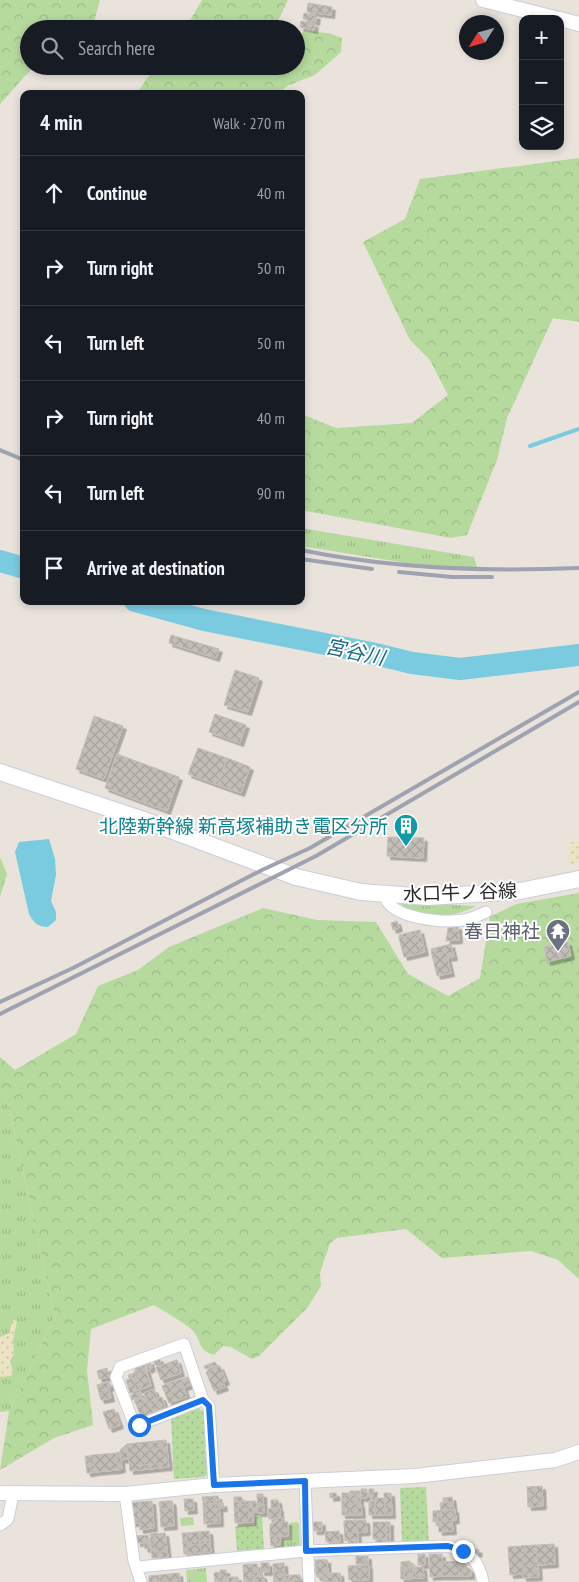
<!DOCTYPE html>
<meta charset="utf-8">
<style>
body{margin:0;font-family:"PT Sans Narrow","Noto Sans JP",sans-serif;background:#20242c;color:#f1f3f6}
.controls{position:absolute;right:15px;top:15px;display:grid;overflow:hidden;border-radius:10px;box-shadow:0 2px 8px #0003}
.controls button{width:45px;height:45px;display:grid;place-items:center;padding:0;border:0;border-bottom:1px solid #363941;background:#171b24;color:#f1f3f6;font:25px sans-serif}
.compass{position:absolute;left:459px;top:15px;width:45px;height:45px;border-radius:50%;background:#171b24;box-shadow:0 2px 8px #0003;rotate:233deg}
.stop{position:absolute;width:15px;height:15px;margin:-11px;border:4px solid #1a73e8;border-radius:50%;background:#fff}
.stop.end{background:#1a73e8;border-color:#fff;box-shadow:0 1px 5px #0008}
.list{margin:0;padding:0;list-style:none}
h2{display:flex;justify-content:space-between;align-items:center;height:65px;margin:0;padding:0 20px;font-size:21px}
h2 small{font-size:16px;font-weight:400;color:#9ea1a6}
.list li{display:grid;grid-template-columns:32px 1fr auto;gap:15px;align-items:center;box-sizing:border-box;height:75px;padding:0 20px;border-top:1px solid #363941}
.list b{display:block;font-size:19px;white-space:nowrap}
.list em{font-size:16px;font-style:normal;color:#9ea1a6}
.icon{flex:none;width:28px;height:28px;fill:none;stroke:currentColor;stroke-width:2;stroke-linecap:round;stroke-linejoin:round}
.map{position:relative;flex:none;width:579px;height:1582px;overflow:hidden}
.search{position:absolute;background:#171b24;box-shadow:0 2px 8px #0003;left:20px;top:20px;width:285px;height:55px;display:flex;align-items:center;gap:12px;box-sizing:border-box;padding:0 18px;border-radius:28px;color:#9ea1a6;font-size:19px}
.panel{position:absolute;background:#171b24;box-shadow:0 2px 8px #0003;left:20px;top:90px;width:285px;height:515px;border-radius:10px}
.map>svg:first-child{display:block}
</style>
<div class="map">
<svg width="579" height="1582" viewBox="0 0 579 1582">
<defs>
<pattern id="grass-tufts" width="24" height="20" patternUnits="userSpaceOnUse" patternTransform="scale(1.25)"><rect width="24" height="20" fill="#b6da9e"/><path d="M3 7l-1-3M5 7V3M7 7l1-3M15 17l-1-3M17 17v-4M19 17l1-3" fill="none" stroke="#9cbb88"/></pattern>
<pattern id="forest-crowns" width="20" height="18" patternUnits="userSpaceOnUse" patternTransform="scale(1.25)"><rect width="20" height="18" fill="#b6da9e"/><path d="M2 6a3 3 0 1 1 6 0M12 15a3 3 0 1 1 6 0" fill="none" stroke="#9cbb88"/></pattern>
<pattern id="sand-dots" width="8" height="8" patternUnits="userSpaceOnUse" patternTransform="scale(1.25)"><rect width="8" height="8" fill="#ebe3c2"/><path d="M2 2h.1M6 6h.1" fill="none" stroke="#cac3a7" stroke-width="1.8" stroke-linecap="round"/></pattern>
<pattern id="garden-dots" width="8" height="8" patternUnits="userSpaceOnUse" patternTransform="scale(1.25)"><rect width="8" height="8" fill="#b6da9e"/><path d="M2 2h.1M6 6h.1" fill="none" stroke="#9cbb88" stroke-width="1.8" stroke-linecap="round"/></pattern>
<pattern id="building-cross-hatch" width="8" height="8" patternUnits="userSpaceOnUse" patternTransform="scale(1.25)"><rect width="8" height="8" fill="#c2beb7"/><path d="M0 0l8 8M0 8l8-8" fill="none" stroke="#a7a39d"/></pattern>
<filter id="shadow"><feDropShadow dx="3.5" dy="3.5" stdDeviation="0" flood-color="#0004"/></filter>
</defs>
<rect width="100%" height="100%" fill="#e9e3dc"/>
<path fill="url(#grass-tufts)" d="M 301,528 L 474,557 L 478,571 L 406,563 L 301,546 Z
M 398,902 L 476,906 C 452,919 420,922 398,902 Z
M 0,1092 L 7,1098 L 55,1317 L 9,1411 L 0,1412 Z
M 193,1517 L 194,1525 L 181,1526 L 180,1518 Z
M 297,1522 L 299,1524 L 300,1547 L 282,1551 L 282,1539 L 291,1539 L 290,1523 Z
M 206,1568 L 207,1582 L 187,1582 L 186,1570 Z"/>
<path fill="url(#forest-crowns)" d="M 0,0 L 100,0 L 92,29 L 29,29 L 29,66 L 34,66 L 0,104 Z
M 202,0 L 288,0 L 278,21 L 282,29 L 185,29 Z
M 304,31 L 329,33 L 342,38 L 341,52 L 315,75 L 287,86 L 279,94 L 136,94 L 156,66 L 296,66 L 296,38 Z
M 579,158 L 579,322 L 553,318 L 507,418 L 497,460 L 467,535 L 451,538 L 301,510 L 301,414 L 336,428 L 412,423 L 448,395 L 430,360 L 410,340 L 363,242 L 405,219 L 420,179 Z
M 0,857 L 7,874 L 0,897 Z
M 579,893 L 579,1279 L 558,1260 L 531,1251 L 442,1258 L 406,1229 L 337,1238 L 330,1243 L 320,1273 L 321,1286 L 308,1307 L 259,1356 L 252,1359 L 231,1347 L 223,1346 L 214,1355 C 196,1350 202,1338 191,1329 C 183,1322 165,1312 154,1305 L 91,1329 L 87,1370 L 93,1425 L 54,1438 L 0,1470 L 9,1411 L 55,1317 L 7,1098 L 0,1092 L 0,1057 L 15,1070 L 76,1034 L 98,986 L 138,970 L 169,947 L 263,908 L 317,920 L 376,922 L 408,974 L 448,996 L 480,978 L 490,917 L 516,904 Z"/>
<path fill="url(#sand-dots)" d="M 570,842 L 579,842 L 579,862 L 568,865 Z
M 13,1320 L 17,1321 L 13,1340 L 14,1354 L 10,1361 L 13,1372 L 11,1376 L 0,1377 L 0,1337 L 9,1333 Z"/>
<path fill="url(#garden-dots)" d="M 196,1406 L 205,1413 L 208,1473 L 204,1477 L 174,1479 L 171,1416 Z
M 426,1487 L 429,1544 L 402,1546 L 400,1488 Z
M 262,1516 L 264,1549 L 237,1551 L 235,1526 L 255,1525 L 255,1517 Z"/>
<path fill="#7acbe0" d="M 49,839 L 55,859 L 56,875 L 51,901 L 56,912 L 56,920 L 48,927 C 38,927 34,923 29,914 L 15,852 L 19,842 Z"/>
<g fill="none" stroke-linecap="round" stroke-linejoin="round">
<path stroke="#7acbe0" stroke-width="4" d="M 530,446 L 579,429"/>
<path stroke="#7acbe0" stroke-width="22" d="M 0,561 L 24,568
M 135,601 L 204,620 L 371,653 L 412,663 L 460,669 L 579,655"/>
</g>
<path fill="url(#building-cross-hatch)" stroke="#c4beb6" filter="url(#shadow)" d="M 308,3 L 332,7 L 331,15 L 307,12 Z
M 304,13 L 317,16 L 316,22 L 303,19 Z
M 301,21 L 315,24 L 314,30 L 300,27 Z
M 171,635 L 219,649 L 216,658 L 169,643 Z
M 235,670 L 259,678 L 248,712 L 224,705 Z
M 215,714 L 246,725 L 240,743 L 209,732 Z
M 94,716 L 123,726 L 104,779 L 76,769 Z
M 198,748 L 227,758 L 218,785 L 188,774 Z
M 117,754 L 179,777 L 167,811 L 105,788 Z
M 227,758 L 250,767 L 241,793 L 218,785 Z
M 388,837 L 424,838 L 423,858 L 387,856 Z
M 397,921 L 399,928 L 393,930 L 391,923 Z
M 458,926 L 459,940 L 446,941 L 448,928 Z
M 467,927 L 472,927 L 473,935 L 467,935 Z
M 420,930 L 425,952 L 421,953 L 417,934 L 399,938 L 399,935 Z
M 417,934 L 421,953 L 404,957 L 399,938 Z
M 568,942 L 571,956 L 547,962 L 544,947 Z
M 451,944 L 454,957 L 447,958 L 446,952 L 432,955 L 431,949 Z
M 446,952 L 451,973 L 437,976 L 432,955 Z
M 159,1358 L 161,1363 L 155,1365 L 153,1360 Z
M 177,1360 L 179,1365 L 162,1371 L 160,1366 Z
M 177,1360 L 181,1373 L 161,1380 L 156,1367 Z
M 150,1361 L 152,1368 L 148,1370 L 145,1362 Z
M 215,1362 L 217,1365 L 205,1369 L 204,1366 Z
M 145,1365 L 151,1386 L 142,1389 L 135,1368 Z
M 220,1366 L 226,1381 L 223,1383 L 225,1387 L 214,1391 L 206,1372 Z
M 145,1367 L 151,1386 L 140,1389 L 134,1371 Z
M 107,1368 L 109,1377 L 99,1379 L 97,1371 Z
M 146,1369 L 150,1381 L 132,1386 L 128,1375 Z
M 147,1373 L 151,1386 L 130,1393 L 126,1380 Z
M 188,1377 L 191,1385 L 178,1389 L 175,1381 Z
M 181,1379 L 187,1397 L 175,1401 L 169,1383 Z
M 107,1382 L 111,1398 L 101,1400 L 97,1385 Z
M 109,1382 L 111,1387 L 99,1391 L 97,1385 Z
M 169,1383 L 175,1401 L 169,1403 L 162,1386 Z
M 154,1389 L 159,1402 L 149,1406 L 144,1393 Z
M 109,1391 L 111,1398 L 101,1400 L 99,1393 Z
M 141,1392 L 142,1396 L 132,1400 L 131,1395 Z
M 153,1394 L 159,1411 L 141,1417 L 135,1401 Z
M 162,1397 L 165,1407 L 153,1412 L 149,1402 Z
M 149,1402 L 151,1408 L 145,1411 L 142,1404 Z
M 114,1409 L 120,1425 L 109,1429 L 103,1412 Z
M 166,1440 L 169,1467 L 130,1471 L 127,1444 Z
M 163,1442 L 164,1448 L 153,1449 L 152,1443 Z
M 127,1444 L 128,1459 L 121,1460 L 120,1450 Z
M 164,1448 L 166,1463 L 142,1465 L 141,1450 Z
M 120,1452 L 122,1469 L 118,1470 L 116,1453 Z
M 116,1453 L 118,1470 L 95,1472 L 93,1455 Z
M 93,1455 L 95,1472 L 91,1473 L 89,1456 Z
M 85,1456 L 89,1456 L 91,1473 L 87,1473 Z
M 542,1486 L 543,1506 L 528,1507 L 527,1487 Z
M 361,1489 L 367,1489 L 367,1498 L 361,1498 Z
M 369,1489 L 374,1489 L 373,1497 L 369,1497 Z
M 529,1490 L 535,1490 L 535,1500 L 541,1500 L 542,1502 L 530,1503 Z
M 350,1491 L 360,1491 L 360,1504 L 350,1504 Z
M 330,1493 L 336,1493 L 337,1497 L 330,1498 Z
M 342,1493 L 358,1493 L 358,1515 L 342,1515 Z
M 384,1493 L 391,1493 L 392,1515 L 385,1515 Z
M 257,1494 L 263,1494 L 264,1513 L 258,1513 Z
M 344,1495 L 357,1495 L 357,1513 L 344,1513 Z
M 218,1496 L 219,1500 L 203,1501 L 202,1497 Z
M 234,1497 L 242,1497 L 242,1501 L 234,1502 Z
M 452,1497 L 453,1502 L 443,1503 L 443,1498 Z
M 375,1498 L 386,1498 L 386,1515 L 375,1515 Z
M 184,1499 L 193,1499 L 194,1510 L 185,1511 Z
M 219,1500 L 220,1523 L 204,1524 L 203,1501 Z
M 271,1500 L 278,1500 L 279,1508 L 271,1508 Z
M 152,1501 L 154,1528 L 140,1530 L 138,1502 Z
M 167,1501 L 172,1501 L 173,1505 L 167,1506 Z
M 167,1501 L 167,1506 L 173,1505 L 173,1508 L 160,1509 L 159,1502 Z
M 252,1501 L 253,1522 L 235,1523 L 234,1502 Z
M 252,1501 L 256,1501 L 257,1512 L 252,1512 Z
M 369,1501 L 375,1501 L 375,1515 L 369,1515 Z
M 138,1502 L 140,1523 L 132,1523 L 130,1503 Z
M 453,1502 L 454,1520 L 442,1521 L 440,1503 Z
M 223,1503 L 224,1508 L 211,1509 L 211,1504 Z
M 205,1504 L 215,1504 L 217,1520 L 206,1520 Z
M 350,1504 L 361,1504 L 362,1515 L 350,1515 Z
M 238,1505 L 248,1505 L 249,1520 L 239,1520 Z
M 173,1508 L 174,1526 L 161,1527 L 160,1509 Z
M 280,1508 L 280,1518 L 269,1519 L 268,1509 Z
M 455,1509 L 456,1520 L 433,1522 L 433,1511 Z
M 451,1510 L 453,1531 L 439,1532 L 437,1511 Z
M 274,1518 L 282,1518 L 282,1522 L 288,1522 L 288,1536 L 270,1536 L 270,1524 L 274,1523 Z
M 357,1520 L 358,1540 L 345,1541 L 344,1521 Z
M 366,1520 L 367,1532 L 345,1533 L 344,1521 Z
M 313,1522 L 322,1522 L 322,1531 L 314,1531 Z
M 373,1522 L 386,1522 L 386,1539 L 373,1539 Z
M 386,1522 L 390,1522 L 390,1542 L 386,1542 Z
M 209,1531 L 210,1540 L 187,1542 L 186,1533 Z
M 339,1531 L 340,1542 L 326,1542 L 325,1532 Z
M 199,1532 L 201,1553 L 188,1554 L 186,1533 Z
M 165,1533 L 168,1557 L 152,1558 L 150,1534 Z
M 182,1533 L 186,1533 L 188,1554 L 184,1554 Z
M 148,1535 L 149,1542 L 137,1543 L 137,1536 Z
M 163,1535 L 165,1551 L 155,1552 L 153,1536 Z
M 270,1536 L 276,1536 L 276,1545 L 271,1546 Z
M 276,1536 L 280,1536 L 280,1545 L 276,1545 Z
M 376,1539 L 386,1539 L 386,1542 L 376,1543 Z
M 210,1540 L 210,1543 L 200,1544 L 199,1541 Z
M 350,1540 L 358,1540 L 358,1544 L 350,1544 Z
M 144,1543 L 150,1543 L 151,1548 L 145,1549 Z
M 210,1543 L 211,1552 L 188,1554 L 187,1545 Z
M 554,1544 L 555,1564 L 523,1566 L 521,1546 Z
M 536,1545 L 538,1573 L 510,1575 L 508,1547 Z
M 473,1548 L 479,1550 L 478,1554 L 471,1552 Z
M 537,1553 L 539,1577 L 523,1578 L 522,1554 Z
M 418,1554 L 425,1554 L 425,1565 L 418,1565 Z
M 429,1554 L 442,1554 L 442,1576 L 430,1577 Z
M 356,1556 L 368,1556 L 368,1564 L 356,1564 Z
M 315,1560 L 327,1560 L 328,1575 L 316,1575 Z
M 317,1560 L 327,1560 L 328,1577 L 317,1577 Z
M 410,1561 L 410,1579 L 401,1579 L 401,1562 Z
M 462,1561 L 463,1576 L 442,1576 L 442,1562 Z
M 261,1563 L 269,1563 L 269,1572 L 261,1572 Z
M 284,1563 L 285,1581 L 274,1582 L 273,1564 Z
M 404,1563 L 413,1563 L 413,1577 L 404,1577 Z
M 253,1564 L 257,1564 L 258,1576 L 254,1576 Z
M 253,1564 L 254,1582 L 244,1582 L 243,1565 Z
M 257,1564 L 259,1573 L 263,1576 L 258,1576 Z
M 442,1564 L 459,1564 L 459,1576 L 442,1576 Z
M 462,1564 L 471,1570 L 471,1576 L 463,1576 Z
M 369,1565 L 369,1580 L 349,1580 L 348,1566 Z
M 356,1567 L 361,1567 L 362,1571 L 356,1572 Z
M 401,1567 L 423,1567 L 424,1578 L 401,1579 Z
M 404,1569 L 415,1569 L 416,1577 L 404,1577 Z
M 220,1570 L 226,1570 L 227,1582 L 215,1582 L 214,1573 L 221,1572 Z
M 283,1570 L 283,1582 L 274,1582 L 274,1571 Z
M 179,1573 L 180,1582 L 160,1582 L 159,1575 Z
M 322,1573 L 340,1573 L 341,1581 L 323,1582 Z
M 159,1575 L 160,1582 L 149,1582 L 149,1576 Z
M 224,1575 L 224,1582 L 219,1582 L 219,1576 Z
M 289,1575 L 300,1575 L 301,1580 L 289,1581 Z
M 289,1575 L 289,1582 L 274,1582 L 274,1576 Z
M 263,1576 L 264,1582 L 250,1582 L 250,1577 Z
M 228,1577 L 238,1577 L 238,1582 L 229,1582 Z"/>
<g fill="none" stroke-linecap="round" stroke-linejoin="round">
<defs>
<path id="minor" d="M 384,894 C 389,919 442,923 464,920 C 471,919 479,915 486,912
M 203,1400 L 139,1425 L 134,1424 L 116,1377 L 120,1367 L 184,1344 L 203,1400 L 209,1406 L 214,1485
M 305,1481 L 309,1582
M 125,1494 L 134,1561 L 141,1582
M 0,1525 L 8,1519 L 13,1494
M 138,1567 L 306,1551 L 448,1546 C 469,1553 479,1559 483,1582"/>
<path id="tertiary" d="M 483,0 L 559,19
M 560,19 L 579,24
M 0,1493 L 125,1494 L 214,1485 L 415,1476 L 555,1460 L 579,1452"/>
<path id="secondary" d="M 0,772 L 141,819 L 296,877 L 361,892 L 428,897 L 520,891 L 579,879"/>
</defs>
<use href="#minor" stroke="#caced9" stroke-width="13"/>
<use href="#tertiary" stroke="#caced9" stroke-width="16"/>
<use href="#secondary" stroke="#caced9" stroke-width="18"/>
<use href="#minor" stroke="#fff" stroke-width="11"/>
<use href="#tertiary" stroke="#fff" stroke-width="14"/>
<use href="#secondary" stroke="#fff" stroke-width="16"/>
<path stroke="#9fa3b1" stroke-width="4" d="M 0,450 L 24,460
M 301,550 C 393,569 486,572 579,568
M 301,559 L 372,569
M 399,572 L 452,577 L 492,577
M 0,1002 L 73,968 L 262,870 L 310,848 L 579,692
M 0,1014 L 316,856 L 579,702"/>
</g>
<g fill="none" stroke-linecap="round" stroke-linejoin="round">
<path stroke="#1a73e8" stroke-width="6" d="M 139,1425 L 203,1400 L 209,1406 L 214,1485 L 305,1481 L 306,1551 L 448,1546 L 463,1551"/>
</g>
<defs>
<symbol id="building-pin" viewBox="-11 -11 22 30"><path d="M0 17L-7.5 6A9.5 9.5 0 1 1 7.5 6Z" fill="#0f9aa8" stroke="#fff"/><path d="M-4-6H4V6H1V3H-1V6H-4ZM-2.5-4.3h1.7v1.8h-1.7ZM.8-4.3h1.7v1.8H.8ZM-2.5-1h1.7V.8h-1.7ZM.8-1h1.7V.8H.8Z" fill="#fff"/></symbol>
<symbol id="temple-pin" viewBox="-11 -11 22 30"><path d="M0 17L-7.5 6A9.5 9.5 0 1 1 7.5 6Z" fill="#6b7280" stroke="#fff"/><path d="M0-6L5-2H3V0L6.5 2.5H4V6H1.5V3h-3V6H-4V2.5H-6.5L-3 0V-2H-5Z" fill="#fff"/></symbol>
</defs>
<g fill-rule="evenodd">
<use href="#building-pin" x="392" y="812" width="28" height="38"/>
<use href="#temple-pin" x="544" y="917" width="28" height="38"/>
</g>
<g text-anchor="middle" stroke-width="4" stroke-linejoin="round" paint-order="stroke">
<g font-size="19" fill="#0d838f" stroke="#fff" text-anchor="end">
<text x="388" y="833">北陸新幹線 新高塚補助き電区分所</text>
</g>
<g font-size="19" fill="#292929" stroke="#fff">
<text transform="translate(460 892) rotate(-2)" y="7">水口牛ノ谷線</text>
</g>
<g font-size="19" fill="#5b616d" stroke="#fff" text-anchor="end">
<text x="540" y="938">春日神社</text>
</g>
<g font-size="20" font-style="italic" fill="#1c6a89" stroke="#fff">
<text transform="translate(355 652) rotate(12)" y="7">宮谷川</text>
</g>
</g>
</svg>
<div class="controls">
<button>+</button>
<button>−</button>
<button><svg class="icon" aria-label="layers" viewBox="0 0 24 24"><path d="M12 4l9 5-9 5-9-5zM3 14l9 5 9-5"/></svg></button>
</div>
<svg class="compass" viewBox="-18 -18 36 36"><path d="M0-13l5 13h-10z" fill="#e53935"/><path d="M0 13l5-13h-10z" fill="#9ea1a6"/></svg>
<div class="stop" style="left:139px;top:1425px"></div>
<div class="stop end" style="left:463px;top:1551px"></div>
<div class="search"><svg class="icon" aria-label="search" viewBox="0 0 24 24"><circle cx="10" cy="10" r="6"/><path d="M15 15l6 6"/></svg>Search here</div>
<section class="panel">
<h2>4 min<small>Walk · 270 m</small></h2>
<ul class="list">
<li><svg class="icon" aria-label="ahead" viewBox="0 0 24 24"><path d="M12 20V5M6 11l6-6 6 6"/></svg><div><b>Continue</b></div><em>40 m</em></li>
<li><svg class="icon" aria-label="right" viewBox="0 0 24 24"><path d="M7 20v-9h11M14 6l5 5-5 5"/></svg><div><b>Turn right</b></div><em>50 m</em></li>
<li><svg class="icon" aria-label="left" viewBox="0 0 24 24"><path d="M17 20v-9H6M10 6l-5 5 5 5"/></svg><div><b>Turn left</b></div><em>50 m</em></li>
<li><svg class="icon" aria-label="right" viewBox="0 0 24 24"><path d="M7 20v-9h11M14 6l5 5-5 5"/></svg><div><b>Turn right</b></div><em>40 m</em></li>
<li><svg class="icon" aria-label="left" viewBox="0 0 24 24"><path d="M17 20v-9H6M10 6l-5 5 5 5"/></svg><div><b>Turn left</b></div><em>90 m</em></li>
<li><svg class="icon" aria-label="arrive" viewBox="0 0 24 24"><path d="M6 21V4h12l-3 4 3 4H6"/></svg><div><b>Arrive at destination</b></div></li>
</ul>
</section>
</div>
